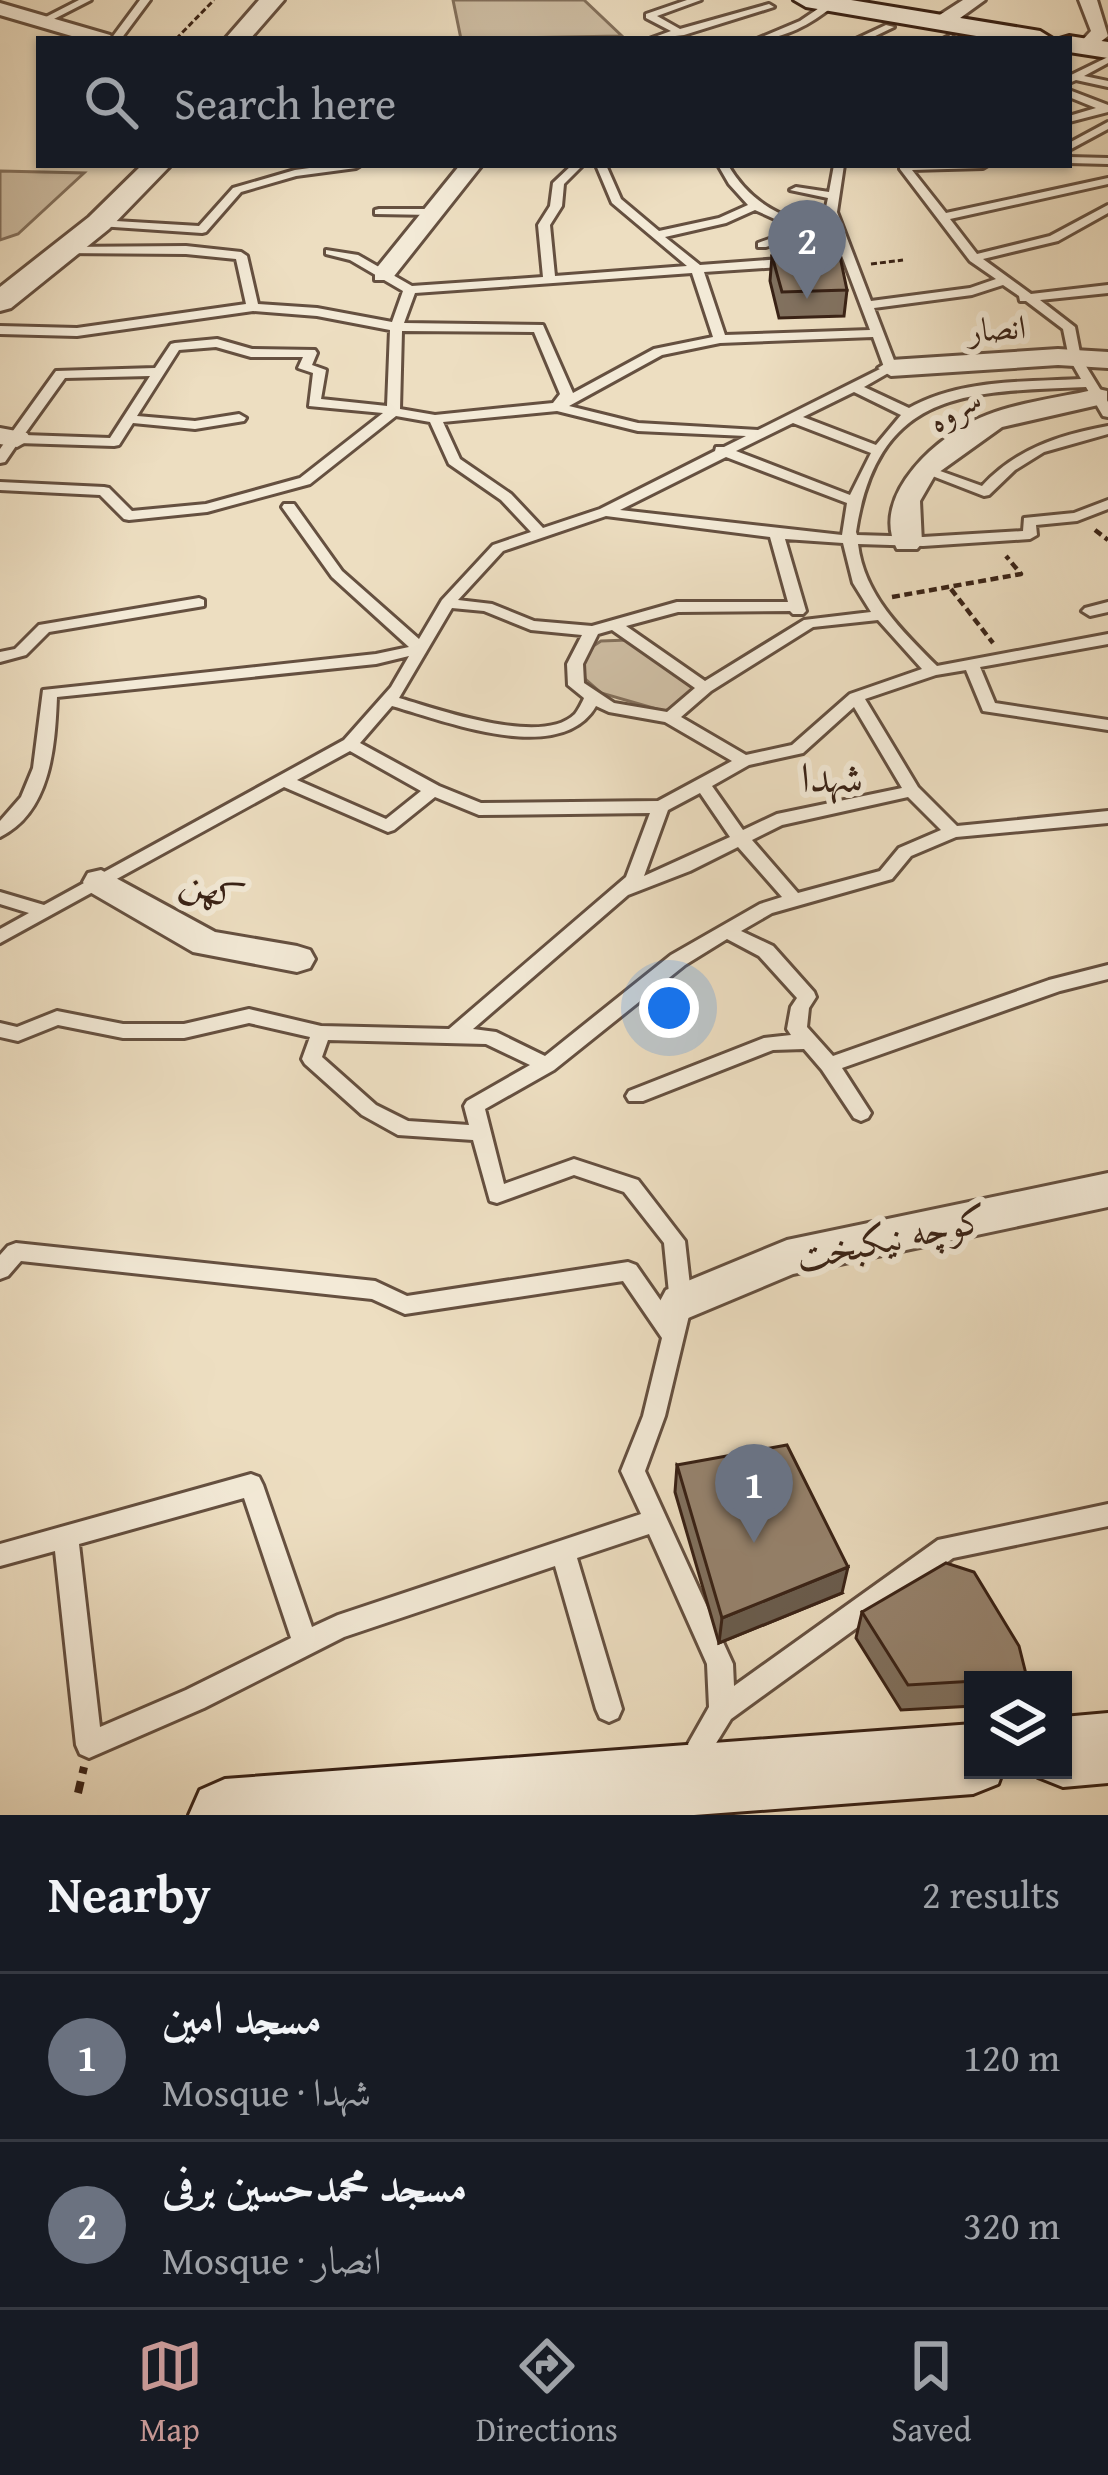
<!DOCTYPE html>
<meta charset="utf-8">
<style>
body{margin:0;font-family:"Gentium Book Plus",Amiri,serif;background:#20242c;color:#f1f3f6}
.controls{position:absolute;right:36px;bottom:36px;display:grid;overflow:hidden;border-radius:0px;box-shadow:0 3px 9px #0004}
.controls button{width:108px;height:108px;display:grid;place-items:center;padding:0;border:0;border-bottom:3px solid #363941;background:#171b24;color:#f1f3f6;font:60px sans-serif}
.you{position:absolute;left:669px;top:1008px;width:42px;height:42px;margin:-30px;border:9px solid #fff;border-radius:50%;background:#1a73e8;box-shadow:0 0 0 18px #1a73e833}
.badge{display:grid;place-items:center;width:78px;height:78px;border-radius:50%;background:#c59692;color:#fff;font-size:39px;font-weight:700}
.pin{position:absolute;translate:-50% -99px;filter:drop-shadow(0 3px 6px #0008)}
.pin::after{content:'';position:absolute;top:63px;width:42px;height:36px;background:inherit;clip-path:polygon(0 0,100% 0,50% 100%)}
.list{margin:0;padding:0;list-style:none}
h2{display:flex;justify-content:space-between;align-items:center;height:156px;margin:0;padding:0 48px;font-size:51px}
h2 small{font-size:39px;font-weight:400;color:#9ea1a6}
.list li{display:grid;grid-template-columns:78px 1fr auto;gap:36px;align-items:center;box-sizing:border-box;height:168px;padding:0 48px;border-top:3px solid #363941}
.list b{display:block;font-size:45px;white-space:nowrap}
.list p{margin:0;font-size:39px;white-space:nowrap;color:#9ea1a6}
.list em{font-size:39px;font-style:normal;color:#9ea1a6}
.icon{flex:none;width:66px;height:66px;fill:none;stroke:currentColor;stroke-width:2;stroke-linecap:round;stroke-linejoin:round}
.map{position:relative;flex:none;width:1108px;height:1815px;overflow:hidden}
.search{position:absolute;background:#171b24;box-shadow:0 3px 9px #0004;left:36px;right:36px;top:36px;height:132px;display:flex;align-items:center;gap:30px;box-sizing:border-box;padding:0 42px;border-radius:0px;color:#9ea1a6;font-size:45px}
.sheet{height:492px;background:#171b24}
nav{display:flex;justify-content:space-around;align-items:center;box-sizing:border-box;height:168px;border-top:3px solid #363941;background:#171b24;font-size:33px;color:#9ea1a6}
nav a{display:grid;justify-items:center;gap:6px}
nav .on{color:#c59692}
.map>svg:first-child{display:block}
</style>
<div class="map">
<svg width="1108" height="1815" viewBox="0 0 1108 1815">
<rect width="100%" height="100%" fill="#eddec1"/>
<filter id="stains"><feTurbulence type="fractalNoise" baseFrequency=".00167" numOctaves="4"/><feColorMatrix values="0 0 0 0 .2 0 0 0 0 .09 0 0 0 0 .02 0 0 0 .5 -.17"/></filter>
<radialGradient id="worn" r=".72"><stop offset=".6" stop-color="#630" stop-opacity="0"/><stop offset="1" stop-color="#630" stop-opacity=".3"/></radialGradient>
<path fill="#cebea4" stroke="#83705c" stroke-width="3" d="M 453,0 L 584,0 L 622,36 L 461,39 Z
M 0,171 L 84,173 L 18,234 L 0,240 Z
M 628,640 L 697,691 L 667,712 L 601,693 L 585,679 L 581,654 L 601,641 Z"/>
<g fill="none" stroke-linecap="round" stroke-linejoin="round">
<defs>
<path id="service" d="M 79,0 L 91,0 L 50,21 L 42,19 Z
M 140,0 L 150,0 L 121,39 L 111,39 Z
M 687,0 L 701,0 L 657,16 L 680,29 L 769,4 L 774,7 L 684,35 L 649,39 L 671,31 L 646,18 L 646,14 Z
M 828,2 L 836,4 C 814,22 786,39 757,39 L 800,21 Z
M 886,25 L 894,27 L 869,39 L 856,39 Z
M 951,35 L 955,39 L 943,39 Z
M 1108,57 L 1108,63 L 1084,76 L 1108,81 L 1108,87 L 1076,80 L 1069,83 L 1069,76 Z
M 1069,90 L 1108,105 L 1108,112 L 1069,122 L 1069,116 L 1096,108 L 1069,97 Z
M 1108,122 L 1108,129 L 1069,150 L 1069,143 Z
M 1069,157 L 1108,158 L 1108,164 L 1069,163 Z
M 331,165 L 361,165 L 356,168 L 296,176 L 241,192 L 206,232 L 202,233 L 99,226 L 93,223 L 99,220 L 199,226 L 233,188 L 295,170 Z
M 572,165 L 583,165 L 564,184 L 562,206 L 550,225 L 555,276 L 687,266 L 612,203 L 596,165 L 606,165 L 621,199 L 659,231 L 719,218 L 748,205 L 729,184 L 718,165 L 728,165 C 752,206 787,221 832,229 L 825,212 L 828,198 L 790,190 L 796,187 L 829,192 L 834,165 L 844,165 L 837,212 L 871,301 L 970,288 L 996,279 L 970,261 L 900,169 L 900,165 L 988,165 L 983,168 L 912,170 L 946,213 L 1108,178 L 1108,184 L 950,219 L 977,254 L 1050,236 L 1108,205 L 1108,213 L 1058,241 L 983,259 L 1031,294 L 1108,285 L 1108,293 L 1040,300 L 1075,327 L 1081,358 L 1108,402 L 1108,417 L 1103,416 L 1086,387 C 967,392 878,389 856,532 L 857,535 L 923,537 L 1023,531 L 1024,518 L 1074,513 L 1108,500 L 1108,509 L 1077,521 L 1036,525 L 1037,535 L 1030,539 L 923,546 L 858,544 C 864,595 902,631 937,666 L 1108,634 L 1108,644 L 980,667 L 995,703 L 1108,720 L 1108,730 L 983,711 L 966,670 L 936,675 L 865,699 L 918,787 L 957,826 L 1108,811 L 1108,823 L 956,837 L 911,856 L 892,879 L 772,913 L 741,931 L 773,946 L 814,992 L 816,997 L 809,1008 L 807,1027 L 833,1056 L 1049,980 L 1108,965 L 1108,979 L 1060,991 L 842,1068 L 871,1113 L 868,1118 L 861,1121 L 854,1118 L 822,1070 L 804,1049 L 773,1050 L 643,1101 L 629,1101 L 626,1096 L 629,1091 L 764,1038 L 791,1035 L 787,1029 L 791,1007 L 797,998 L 759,956 L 727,939 L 685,965 L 554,1070 L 485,1109 L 504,1184 L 574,1159 L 638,1180 L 685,1241 L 692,1303 L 665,1416 L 645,1471 L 733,1664 L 734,1686 L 938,1540 L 1108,1504 L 1108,1526 L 953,1558 L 731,1719 L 710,1753 L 701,1757 L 692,1753 L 688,1744 L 709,1707 L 707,1664 L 649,1534 L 577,1558 L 622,1709 L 618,1718 L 609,1722 L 600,1718 L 596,1709 L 555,1566 L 344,1637 L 204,1708 L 89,1758 L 80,1754 L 76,1745 L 55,1551 L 0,1566 L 0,1544 L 251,1474 L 259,1477 L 263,1485 L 312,1627 L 338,1615 L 641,1514 L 621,1471 L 643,1416 L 662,1338 L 623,1281 L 405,1314 L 372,1299 L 21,1261 L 8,1276 L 0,1279 L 0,1255 L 8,1246 L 16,1243 L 375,1281 L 407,1296 L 628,1262 L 636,1265 L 668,1311 L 670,1303 L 664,1243 L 624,1192 L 574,1175 L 497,1203 L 490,1201 L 473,1140 L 398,1135 L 362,1115 L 305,1064 L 302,1059 L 310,1037 L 249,1023 L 184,1038 L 123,1038 L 58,1025 L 18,1041 L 0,1037 L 0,1023 L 17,1027 L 57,1011 L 123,1024 L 184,1024 L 249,1009 L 321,1026 L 449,1029 L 626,877 L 650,813 L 479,815 L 435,797 L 394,830 L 388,832 L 284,787 L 0,943 L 0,929 L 29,913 L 0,904 L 0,892 L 44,905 L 344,740 L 391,687 L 409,656 L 376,664 L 57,697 C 55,746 51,812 0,837 L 0,821 L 21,797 L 33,768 L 43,690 L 376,654 L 409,647 L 332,577 L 282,507 L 284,504 L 294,504 L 342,571 L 419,639 L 442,600 L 493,545 L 531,532 L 501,500 L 449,464 L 430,422 L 396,416 L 310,484 L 207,512 L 129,520 L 124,519 L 100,495 L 0,490 L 0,482 L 104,487 L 109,488 L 132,511 L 206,504 L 300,478 L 383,413 L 309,406 L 313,373 L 298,368 L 303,357 L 251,357 L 216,347 L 179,350 L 137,416 L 195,421 L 239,414 L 246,418 L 244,421 L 195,429 L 133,423 L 119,445 L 114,446 L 18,443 L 5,462 L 0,463 L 0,449 L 56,371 L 155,368 L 171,344 L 175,343 L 217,339 L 252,349 L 315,350 L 317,353 L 312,365 L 326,370 L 321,399 L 387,406 L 390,330 L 317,316 L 253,311 L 77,336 L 0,334 L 0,326 L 77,328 L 246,304 L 236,259 L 186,254 L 61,253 L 61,249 L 65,247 L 186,246 L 241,252 L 247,256 L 258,304 L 317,308 L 392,322 L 403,291 L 350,260 L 326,254 L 326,250 L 358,255 L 412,286 L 543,277 L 538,225 L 550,206 L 553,183 ZM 755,210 L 797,229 L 758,243 L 758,247 L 766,247 L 810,232 L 835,237 L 870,330 L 725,335 L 704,272 L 794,266 L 800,262 L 794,258 L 700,265 L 665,237 L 726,223 ZM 692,273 L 713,337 L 654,349 L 573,393 L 543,325 L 404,323 L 415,293 ZM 1003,285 L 1019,296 L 1020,301 L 1026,301 L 1063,329 L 1069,358 L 1081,379 C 1024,382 960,379 909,408 L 864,387 L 897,368 L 874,308 L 972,295 ZM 402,331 L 534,332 L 560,394 L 553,403 L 435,415 L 400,409 ZM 873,337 L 884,367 L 758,430 L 638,423 L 569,406 L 662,355 L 720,343 ZM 150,376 L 110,438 L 24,435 L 65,378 ZM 854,392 L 901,415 L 876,445 L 803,417 ZM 557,411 L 638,431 L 746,436 L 724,447 L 716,447 L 715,451 L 600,509 L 543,528 L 511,494 L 460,459 L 443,422 ZM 793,423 L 871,453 L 850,495 L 736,451 ZM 726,457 L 847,503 L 842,535 L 620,510 ZM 606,516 L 770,537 L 788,602 L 677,602 L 592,626 L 534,621 L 492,604 L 458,600 L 503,551 ZM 785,539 L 843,543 L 853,583 L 871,612 L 804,620 L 705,681 L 626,626 L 678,612 L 790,611 L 793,614 L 803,614 L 806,611 ZM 452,608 L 484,611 L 531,630 L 582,635 L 567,664 L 568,685 L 584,698 C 583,701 577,712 575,714 C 542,747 437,709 399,698 ZM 878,620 L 922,669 L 850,694 L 792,745 L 746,755 L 681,717 L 711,691 L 813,627 ZM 612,630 L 695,688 L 667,712 L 614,703 L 584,683 L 583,664 L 598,634 ZM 392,706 C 445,721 561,767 596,706 L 609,712 L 665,722 L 732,761 L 658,801 L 481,803 L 439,786 L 360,743 ZM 854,707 L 902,788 L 777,814 L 743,830 L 712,786 L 749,765 L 803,753 ZM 350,751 L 421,791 L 386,819 L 297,780 ZM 700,793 L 730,837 L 644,876 L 668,810 ZM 908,797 L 941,830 L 899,848 L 880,871 L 798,893 L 752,840 L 782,825 ZM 738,847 L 782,897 L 760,904 L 671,955 L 545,1056 L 496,1032 L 473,1029 L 628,895 L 690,871 ZM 328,1040 L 486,1044 L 530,1065 L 467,1101 L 464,1106 L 469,1125 L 408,1121 L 376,1105 L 322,1057 ZM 244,1498 L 291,1638 L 186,1690 L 100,1727 L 79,1544 Z
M 379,209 L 433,209 L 439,212 L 433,215 L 375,214 L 375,210 Z
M 1108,426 L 1108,434 L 1044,452 L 1015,470 L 989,495 L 984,496 L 917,470 L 919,467 L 929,467 L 982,486 C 1016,449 1059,435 1108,426 Z
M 199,598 L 204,600 L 204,606 L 49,632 L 26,655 L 0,662 L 0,652 L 15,649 L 39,625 Z
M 1108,602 L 1108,612 L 1090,616 L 1082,611 L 1085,608 Z"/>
<path id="minor" d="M 963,0 L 985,0 L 949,26 L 935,26 L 935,18 Z
M 1079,0 L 1097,0 L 1108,36 L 1086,53 L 1076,47 L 1091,31 Z
M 0,3 L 110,35 L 113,39 L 82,39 L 0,15 Z
M 460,165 L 482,165 L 391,280 L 375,280 L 375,270 Z
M 1058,349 L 1108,352 L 1108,368 L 1058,365 L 891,376 L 878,368 L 891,360 Z
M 1098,389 L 1107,391 L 1107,403 L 1002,427 L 935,475 L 920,501 L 922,543 L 917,549 L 897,549 C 868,495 941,432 987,415 C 1021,402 1062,397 1098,389 Z
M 0,428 L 27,433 L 31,439 L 17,447 L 0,444 Z
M 101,870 L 215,932 L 297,946 L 310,950 L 315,959 L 310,968 L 297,972 L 193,952 L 88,891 L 83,882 L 88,873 Z
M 1108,1173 L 1108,1207 L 793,1274 L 681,1321 L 666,1316 L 659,1303 L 666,1290 L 787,1240 Z"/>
<path id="tertiary" d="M 259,0 L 284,0 L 250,39 L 225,39 Z
M 142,165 L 171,165 L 109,229 L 11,308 L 0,311 L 0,287 L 89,217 Z"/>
<path id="secondary" d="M 794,0 L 851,0 L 1040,31 L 1053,39 L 994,39 L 806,7 Z
M 1069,36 L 1108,42 L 1108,58 L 1069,52 L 1069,39 L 1059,39 Z
M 1108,1713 L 1108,1783 L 1063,1787 L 1038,1777 L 1036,1770 L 1063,1770 L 1063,1717 Z
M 973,1724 L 973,1770 L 1003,1770 L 998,1784 L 973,1794 L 694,1815 L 189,1815 L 200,1790 L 225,1779 Z"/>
</defs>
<use href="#service" stroke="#655040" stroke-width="6"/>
<use href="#minor" stroke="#655040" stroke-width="6"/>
<use href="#tertiary" stroke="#655040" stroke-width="6"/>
<use href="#secondary" stroke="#382115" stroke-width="6"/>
<path stroke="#382115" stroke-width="3" stroke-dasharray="6 3" stroke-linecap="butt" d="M 176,39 L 214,0
M 871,264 L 903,260"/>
<path stroke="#382115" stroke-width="4.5" stroke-dasharray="8 4.5" stroke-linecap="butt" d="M 1095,530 L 1108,540
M 951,589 L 993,643
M 892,597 L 1021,574 L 1006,556"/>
<path stroke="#382115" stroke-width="8" stroke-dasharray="12 8" stroke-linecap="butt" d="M 78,1793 L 84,1767"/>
<use href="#service" fill="#f3ead7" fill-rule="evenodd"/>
<use href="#minor" fill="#f3ead7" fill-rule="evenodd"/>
<use href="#tertiary" fill="#f3ead7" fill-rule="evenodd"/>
<use href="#secondary" fill="#f3ead7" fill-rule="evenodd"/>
</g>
<path fill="#81715f" stroke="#382115" stroke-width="3" d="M 772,256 L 847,290 L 844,316 L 779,318 L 770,281 Z
M 677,1465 L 842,1593 L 719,1643 L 675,1492 Z
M 862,1612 L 1027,1678 L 1026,1680 L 973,1680 L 973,1706 L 901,1710 L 856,1638 Z"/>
<path fill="#695c4d" stroke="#382115" stroke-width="3" d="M 848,1567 L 842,1593 L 719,1643 L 722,1618 Z"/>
<path fill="#96836e" stroke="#382115" stroke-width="3" d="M 838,247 L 847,290 L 782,292 L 772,256 Z
M 787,1445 L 848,1567 L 722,1618 L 677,1465 Z
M 946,1563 L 974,1572 L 1019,1646 L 1027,1678 L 908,1685 L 862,1612 Z"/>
<g text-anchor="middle" stroke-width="12" stroke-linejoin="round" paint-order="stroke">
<g font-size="33" fill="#382115" stroke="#f3ead7">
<text transform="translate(997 328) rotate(-4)" y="12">انصار</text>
<text transform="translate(954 409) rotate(-31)" y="12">سروه</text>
</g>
<g font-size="39" fill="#382115" stroke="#f3ead7">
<text transform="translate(213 888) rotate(23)" y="14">کهن</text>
<text transform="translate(891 1237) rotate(-12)" y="14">کوچه نیکبخت</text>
</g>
<g font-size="42" fill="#382115" stroke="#f3ead7">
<text x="832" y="792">شهدا</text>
</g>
</g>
<rect width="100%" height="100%" filter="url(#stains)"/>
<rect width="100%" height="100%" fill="url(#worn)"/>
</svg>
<div class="controls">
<button><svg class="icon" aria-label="layers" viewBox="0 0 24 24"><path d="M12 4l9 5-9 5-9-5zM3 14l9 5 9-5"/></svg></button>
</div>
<div class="you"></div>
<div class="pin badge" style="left:754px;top:1543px;background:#6b7280">1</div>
<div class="pin badge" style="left:807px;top:299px;background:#6b7280">2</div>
<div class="search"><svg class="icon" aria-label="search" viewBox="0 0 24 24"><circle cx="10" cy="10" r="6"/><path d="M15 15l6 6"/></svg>Search here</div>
</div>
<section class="sheet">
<h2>Nearby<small>2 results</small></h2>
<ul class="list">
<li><span class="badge" style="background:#6b7280">1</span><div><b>مسجد امین</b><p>Mosque · شهدا</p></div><em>120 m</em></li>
<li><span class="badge" style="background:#6b7280">2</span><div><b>مسجد محمدحسین برفی</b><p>Mosque · انصار</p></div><em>320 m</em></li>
</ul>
</section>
<nav>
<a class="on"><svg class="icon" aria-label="map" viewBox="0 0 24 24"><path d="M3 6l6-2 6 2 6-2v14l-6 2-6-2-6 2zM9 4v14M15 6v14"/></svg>Map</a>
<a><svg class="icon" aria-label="directions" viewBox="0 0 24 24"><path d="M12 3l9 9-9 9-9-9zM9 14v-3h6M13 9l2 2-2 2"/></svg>Directions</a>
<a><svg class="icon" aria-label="saved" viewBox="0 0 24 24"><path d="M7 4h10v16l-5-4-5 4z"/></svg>Saved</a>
</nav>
